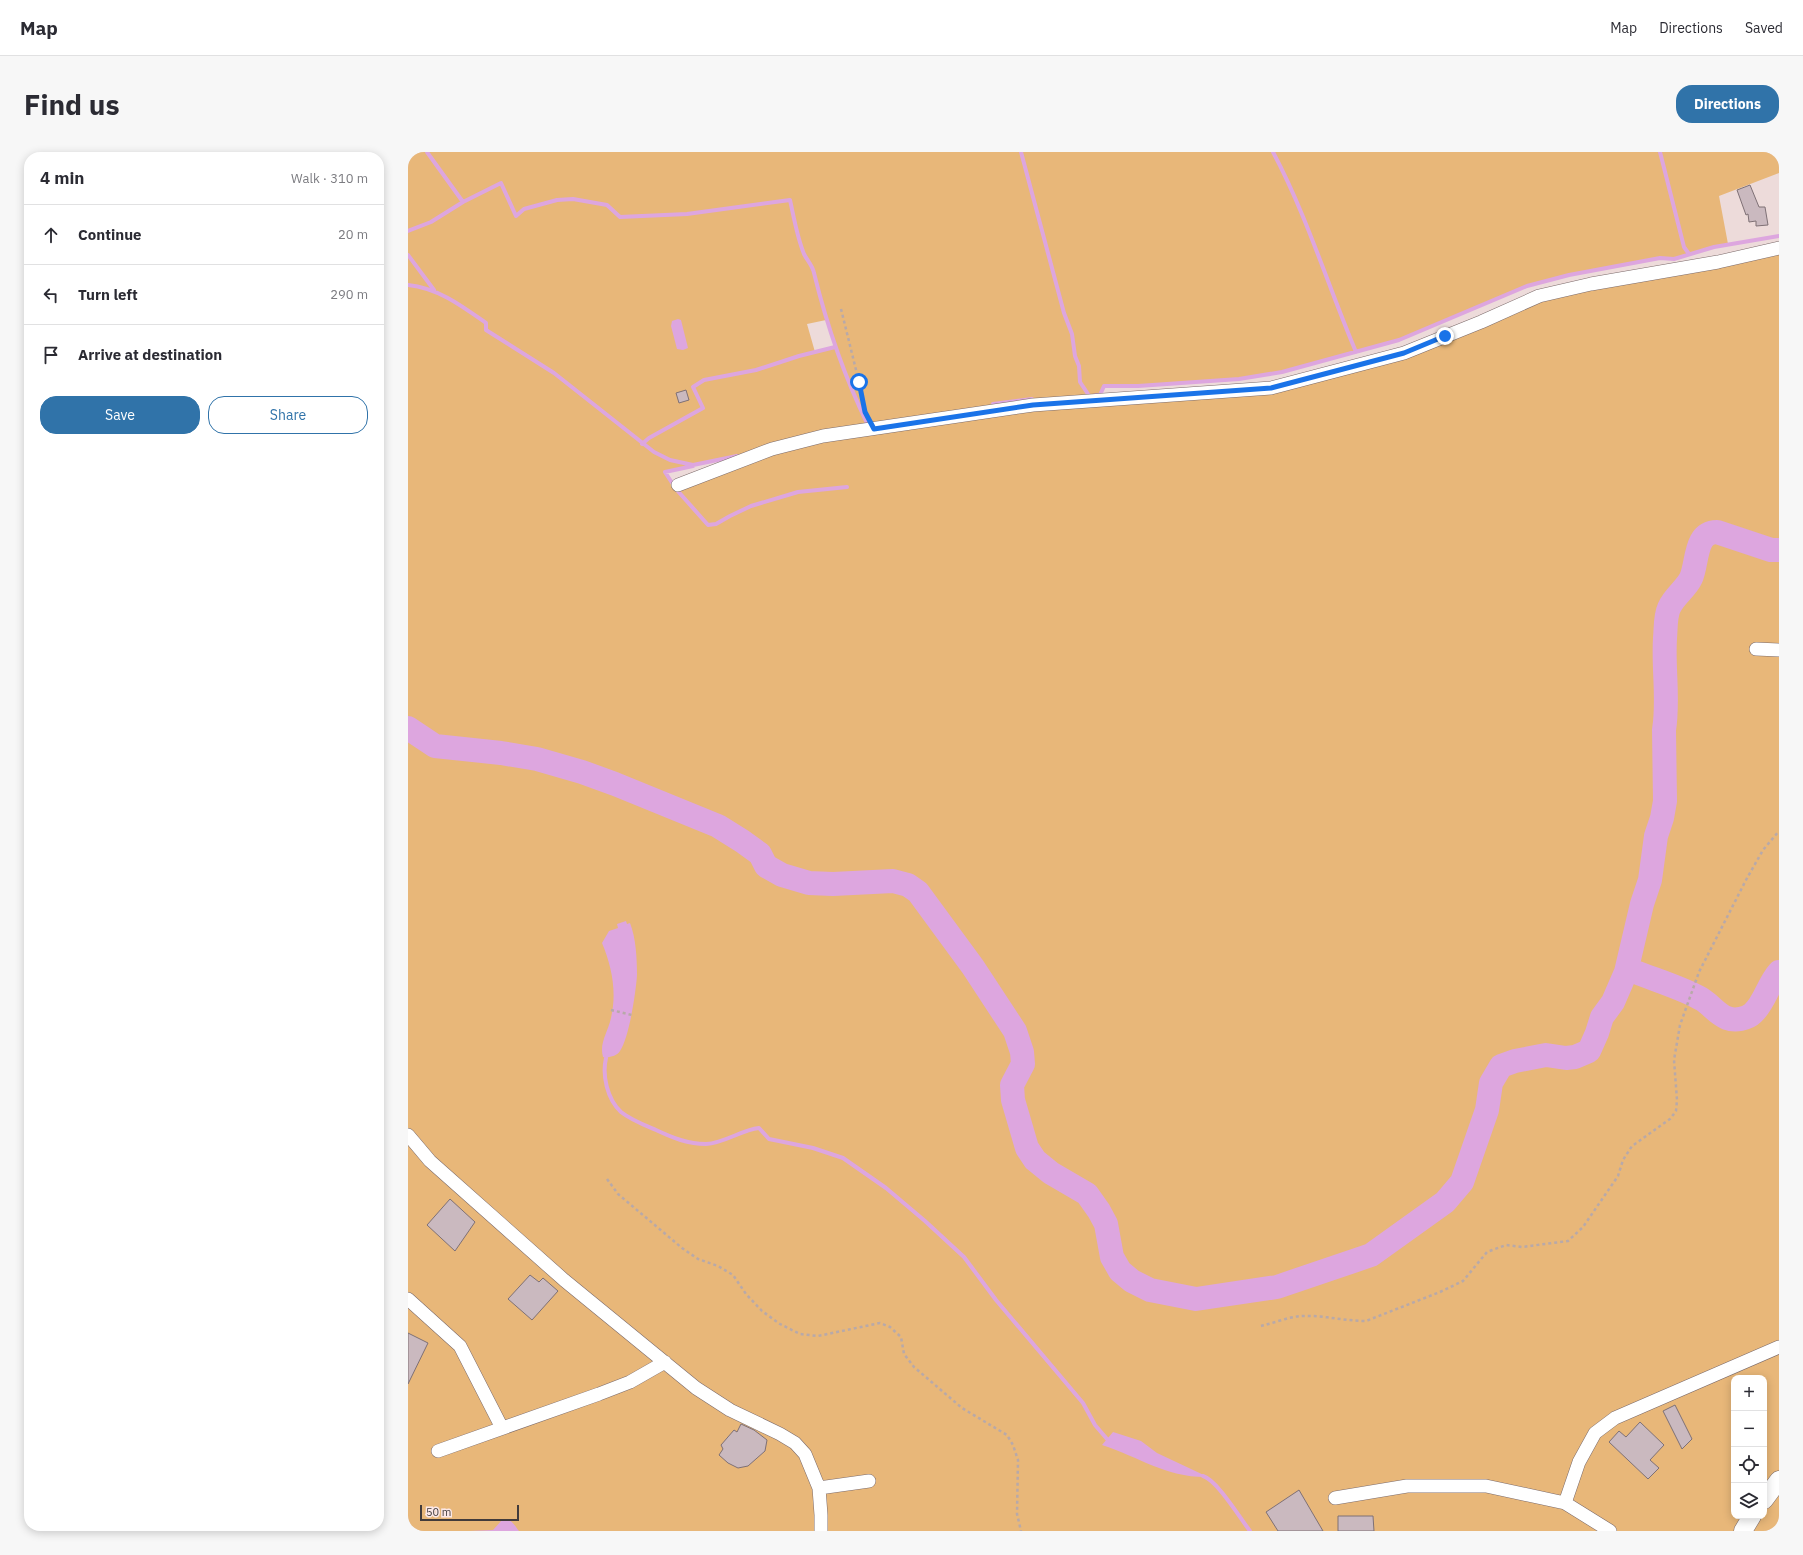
<!DOCTYPE html>
<meta charset="utf-8">
<style>
body{margin:0;font-family:"IBM Plex Sans",sans-serif;background:#f7f7f7;color:#2b2b33}
.controls{position:absolute;right:12px;bottom:12px;display:grid;overflow:hidden;border-radius:8px;box-shadow:0 2px 10px #0003}
.controls button{width:36px;height:36px;display:grid;place-items:center;padding:0;border:0;border-bottom:1px solid #e1e1e2;background:#fff;color:#2b2b33;font:20px sans-serif}
.scale{position:absolute;left:12px;bottom:10px;width:99px;box-sizing:border-box;padding-left:4px;border:2px solid #423b3b;border-top:0;font-size:11px;line-height:14px;white-space:nowrap;color:#423b3b;-webkit-text-stroke:3px #fbe8e7;paint-order:stroke}
.stop{position:absolute;width:12px;height:12px;margin:-9px;border:3px solid #1a73e8;border-radius:50%;background:#fff}
.stop.end{background:#1a73e8;border-color:#fff;box-shadow:0 1px 4px #0008}
.list{margin:0;padding:0;list-style:none}
h2{display:flex;justify-content:space-between;align-items:center;height:52px;margin:0;padding:0 16px;font-size:17px}
h2 small{font-size:13px;font-weight:400;color:#7c7c81}
.list li{display:grid;grid-template-columns:26px 1fr auto;gap:12px;align-items:center;box-sizing:border-box;height:60px;padding:0 16px;border-top:1px solid #e1e1e2}
.list b{display:block;font-size:15px;white-space:nowrap}
.list em{font-size:13px;font-style:normal;color:#7c7c81}
.actions{display:flex;gap:8px;padding:12px 16px}
.actions a{flex:1;padding:9px 0;border:1px solid #3073a9;border-radius:16px;text-align:center;font-size:14px;color:#3073a9}
.actions .main{background:#3073a9;color:#fff}
.icon{flex:none;width:22px;height:22px;fill:none;stroke:currentColor;stroke-width:2;stroke-linecap:round;stroke-linejoin:round}
.map{position:relative;flex:none;width:1371px;height:1379px;overflow:hidden;border-radius:16px}
header{display:flex;align-items:center;gap:24px;box-sizing:border-box;height:56px;padding:0 20px;background:#fff;border-bottom:1px solid #e1e1e2}
header strong{font-size:19px}
nav{display:flex;gap:22px;margin-inline-start:auto;font-size:14px}
.intro{display:flex;align-items:center;justify-content:space-between;box-sizing:border-box;height:96px;padding:0 24px}
h1{margin:0;font-size:28px}
.button{padding:10px 18px;border-radius:16px;background:#3073a9;color:#fff;font-size:14px;font-weight:700}
main{display:flex;gap:24px;padding:0 24px}
aside{flex:1;background:#fff;border-radius:16px;box-shadow:0 2px 10px #0003}
.map>svg:first-child{display:block}
</style>
<header>
<strong>Map</strong>
<nav><a>Map</a><a>Directions</a><a>Saved</a></nav>
</header>
<div class="intro"><h1>Find us</h1><a class="button">Directions</a></div>
<main>
<aside>
<h2>4 min<small>Walk · 310 m</small></h2>
<ul class="list">
<li><svg class="icon" aria-label="ahead" viewBox="0 0 24 24"><path d="M12 20V5M6 11l6-6 6 6"/></svg><div><b>Continue</b></div><em>20 m</em></li>
<li><svg class="icon" aria-label="left" viewBox="0 0 24 24"><path d="M17 20v-9H6M10 6l-5 5 5 5"/></svg><div><b>Turn left</b></div><em>290 m</em></li>
<li><svg class="icon" aria-label="arrive" viewBox="0 0 24 24"><path d="M6 21V4h12l-3 4 3 4H6"/></svg><div><b>Arrive at destination</b></div></li>
</ul>
<div class="actions"><a class="main">Save</a><a>Share</a></div>
</aside>
<div class="map">
<svg width="1371" height="1379" viewBox="0 0 1371 1379">
<rect width="100%" height="100%" fill="#eddbda"/>
<path fill="#e8b779" fill-rule="evenodd" d="M 0,0 L 1371,0 L 1371,21 L 1311,44 L 1320,92 C 1297,96 1275,107 1252,106 L 1161,123 L 1119,134 L 991,188 L 874,220 L 831,227 L 730,234 L 696,234 L 692,243 L 614,247 L 571,255 L 308,308 L 257,321 L 268,337 L 384,294 L 656,254 L 867,238 L 1148,143 L 1371,100 L 1371,1379 L 0,1379 ZM 418,168 L 427,195 L 407,200 L 399,172 ZM 1326,1226 L 1356,1226 L 1356,1364 L 1326,1364 Z"/>
<path fill="#dda6df" d="M 270,167 L 273,168 L 280,196 L 275,198 L 269,197 L 263,174 L 264,169 Z
M 218,769 L 219,772 L 222,771 C 228,786 229,807 229,823 C 228,840 221,886 212,899 C 209,904 201,906 195,905 C 191,891 200,880 203,866 C 209,840 204,815 194,791 L 201,779 L 210,776 L 209,772 Z
M 705,1280 L 733,1289 L 749,1301 L 800,1325 C 759,1326 731,1305 694,1293 Z
M 95,1367 C 104,1367 106,1373 111,1379 L 62,1379 L 85,1378 Z"/>
<g fill="none" stroke-linecap="round" stroke-linejoin="round">
<path stroke="#dda6df" stroke-width="4" d="M 19,0 L 55,50 L 93,31 L 108,64 L 116,57 L 149,48 L 165,47 L 199,53 L 212,65 L 279,62 L 382,48 C 386,66 389,85 396,102 C 399,108 405,114 406,121 C 419,174 436,224 460,273 L 458,274
M 613,0 L 656,161 L 664,182 L 667,204 L 671,214 L 672,230 L 682,245
M 865,0 C 899,64 920,134 948,200
M 1252,0 L 1276,95 L 1281,102
M 0,79 L 23,70 L 55,50
M 0,103 L 26,138
M 0,133 C 30,136 54,154 78,171 L 78,178 L 146,221 L 246,300 L 262,308 L 285,313 L 329,304
M 688,243 L 692,243 L 696,234 L 730,234 L 831,227 L 874,220 L 991,188 L 1119,134 L 1161,123 L 1252,106 L 1266,107 L 1306,95 L 1371,84
M 585,252 L 624,247
M 234,292 L 241,286 L 295,256 L 285,235 L 296,228 L 348,218 L 391,204 L 427,195
M 285,314 L 257,320 L 268,337 L 300,373 L 308,372 L 322,364 L 343,354 L 390,340 L 439,335
M 198,906 C 194,923 199,947 213,960 C 223,968 236,973 248,978 C 265,986 280,992 298,992 C 317,991 333,978 351,976 L 361,987 L 405,996 L 435,1006 L 478,1036 L 517,1069 L 556,1105 L 588,1148 L 675,1251 L 687,1273 L 699,1287 L 703,1289
M 795,1324 C 809,1328 832,1366 842,1379"/>
<path stroke="#dda6df" stroke-width="24" d="M 0,576 L 27,594 L 93,601 L 129,607 L 174,620 L 207,632 L 310,674 L 334,689 L 352,702 L 358,714 L 374,723 L 401,731 L 425,732 L 485,729 L 500,733 L 510,740 L 565,815 L 607,879 L 614,900 L 615,912 L 604,933 L 605,948 L 619,996 L 627,1008 L 643,1021 L 679,1042 L 691,1059 L 698,1072 L 704,1105 L 712,1119 L 724,1129 L 742,1138 L 788,1147 L 869,1135 L 963,1103 L 1037,1050 L 1054,1030 L 1079,958 L 1083,931 L 1093,914 L 1107,909 L 1138,903 L 1158,906 L 1167,905 L 1181,899 L 1189,881 L 1194,865 L 1205,850 L 1218,820 L 1234,752 L 1242,728 L 1248,684 L 1254,666 L 1257,649 L 1256,578 C 1261,548 1255,517 1257,486 C 1258,476 1257,465 1261,456 C 1266,444 1278,437 1283,426 C 1290,411 1286,380 1309,380 L 1363,398 L 1371,398
M 1218,820 L 1225,819 C 1244,827 1278,837 1295,848 C 1304,854 1309,862 1319,866 C 1327,869 1339,867 1345,861 C 1357,850 1360,832 1371,820"/>
</g>
<path fill="#cab9bf" stroke="#7e7075" d="M 1342,33 L 1351,55 L 1357,55 L 1360,73 L 1348,74 L 1348,69 L 1341,70 L 1340,62 L 1338,63 L 1329,38 Z
M 278,238 L 281,248 L 271,251 L 268,241 Z
M 42,1047 L 67,1070 L 47,1099 L 19,1073 Z
M 122,1123 L 131,1130 L 135,1126 L 150,1139 L 124,1168 L 100,1147 Z
M 0,1181 L 20,1191 L 0,1232 Z
M 1267,1253 L 1284,1287 L 1274,1297 L 1255,1259 Z
M 1232,1270 L 1256,1293 L 1242,1308 L 1251,1316 L 1240,1327 L 1201,1290 L 1211,1279 L 1218,1285 Z
M 333,1272 L 346,1278 L 359,1288 L 357,1299 L 340,1314 L 330,1316 L 320,1311 L 311,1303 L 315,1297 L 313,1293 L 326,1278 L 329,1280 Z
M 891,1338 L 915,1379 L 870,1379 L 858,1360 Z
M 930,1364 L 965,1364 L 966,1379 L 930,1379 Z"/>
<g fill="none" stroke-linecap="round" stroke-linejoin="round">
<defs>
<path id="street" d="M 270,333 L 364,297 L 415,284 L 625,253 L 863,236 L 996,201 L 1073,170 L 1131,144 L 1183,132 L 1310,110 L 1371,96
M 1348,497 L 1371,498
M 0,983 L 22,1009 L 156,1128 L 288,1236 L 322,1258 L 372,1282 L 387,1291 L 397,1302 L 411,1336 L 413,1363 L 413,1379
M 0,1147 L 52,1194 L 94,1276
M 30,1299 L 191,1242 L 222,1230 L 257,1210
M 411,1336 L 461,1329
M 927,1346 L 999,1334 L 1078,1334 L 1157,1351 L 1202,1379
M 1157,1351 L 1171,1310 L 1187,1281 L 1207,1266 L 1371,1195"/>
<path id="secondary" d="M 1356,1348 L 1371,1328
M 1335,1379 L 1344,1364"/>
</defs>
<use href="#street" stroke="#7c6b6b" stroke-width="14"/>
<use href="#secondary" stroke="#7c6b6b" stroke-width="19"/>
<path stroke="#b8a9a9" stroke-width="2.5" stroke-dasharray="3 3" stroke-linecap="butt" d="M 433,157 L 451,230 L 457,260 L 460,265
M 203,858 L 224,863
M 199,1027 L 210,1042 L 274,1096 L 290,1107 L 310,1114 L 325,1123 L 338,1142 L 354,1159 L 372,1172 L 392,1182 L 410,1184 L 472,1171 L 482,1175 L 493,1185 L 496,1202 L 506,1215 L 554,1256 L 599,1283 L 605,1293 L 610,1308 L 609,1362 L 613,1379
M 853,1174 C 866,1171 880,1165 893,1164 C 915,1163 936,1169 958,1169 L 1032,1140 L 1055,1129 L 1079,1100 L 1098,1093 L 1114,1095 L 1160,1089 L 1175,1075 L 1210,1024 L 1215,1008 L 1224,994 L 1262,967 L 1268,959 L 1269,948 L 1266,908 L 1272,873 L 1291,820 L 1338,728 L 1355,698 L 1371,679"/>
<use href="#street" stroke="#fff" stroke-width="13"/>
<use href="#secondary" stroke="#fff" stroke-width="18"/>
</g>
<g fill="none" stroke-linecap="round" stroke-linejoin="round">
<path stroke="#1a73e8" stroke-width="5" d="M 451,230 L 457,260 L 466,277 L 625,253 L 863,236 L 996,201 L 1037,184"/>
</g>
</svg>
<div class="controls">
<button>+</button>
<button>−</button>
<button><svg class="icon" aria-label="locate" viewBox="0 0 24 24"><circle cx="12" cy="12" r="6"/><path d="M12 2v4M12 18v4M2 12h4M18 12h4"/></svg></button>
<button><svg class="icon" aria-label="layers" viewBox="0 0 24 24"><path d="M12 4l9 5-9 5-9-5zM3 14l9 5 9-5"/></svg></button>
</div>
<div class="scale">50 m</div>
<div class="stop" style="left:451px;top:230px"></div>
<div class="stop end" style="left:1037px;top:184px"></div>
</div>
</main>
